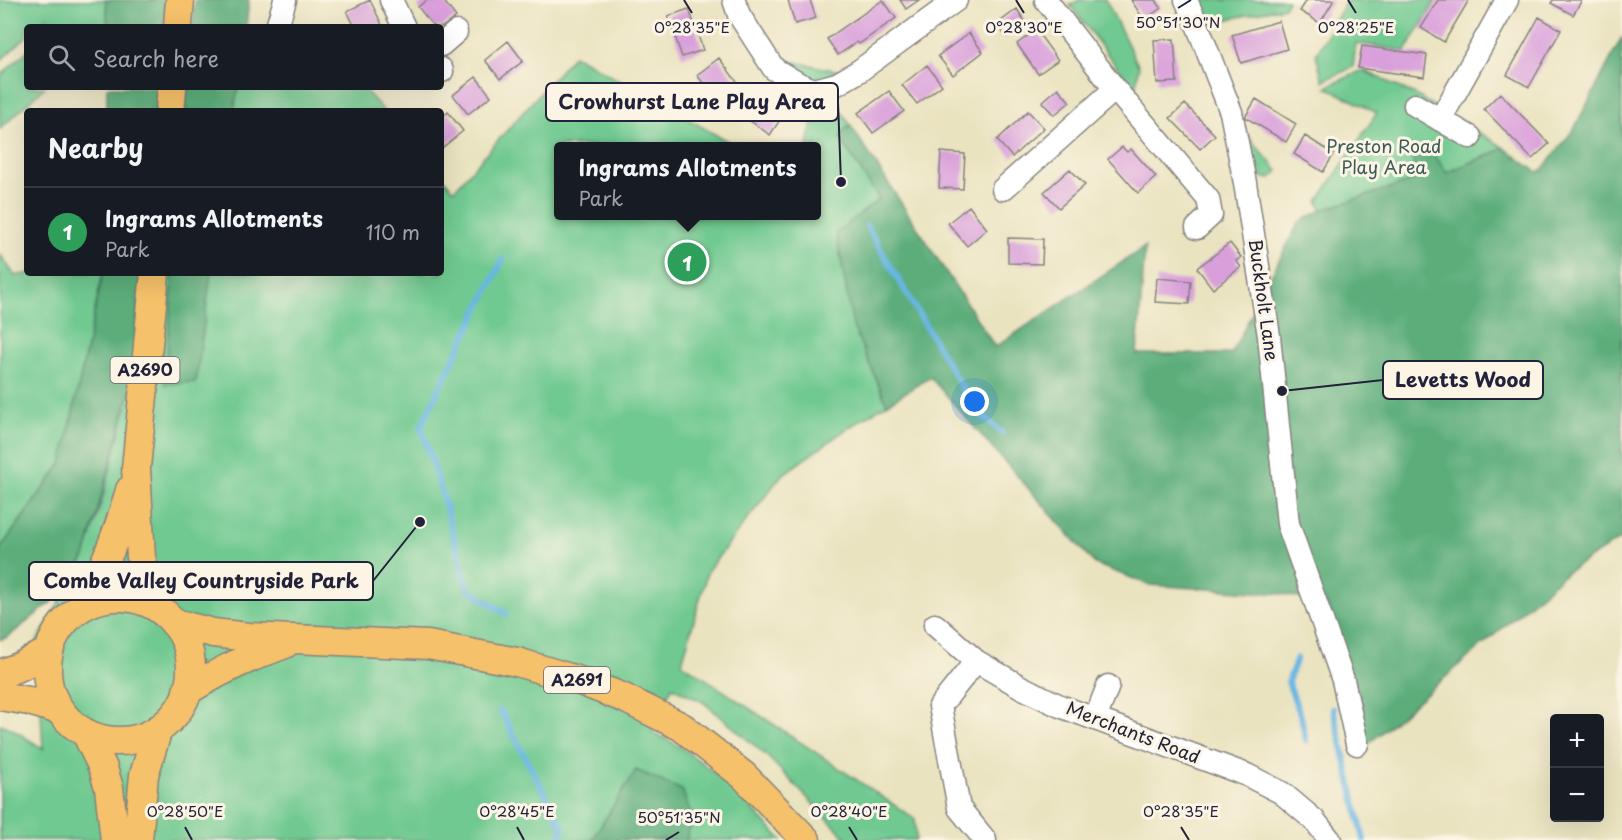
<!DOCTYPE html>
<meta charset="utf-8">
<style>
body{margin:0;font-family:"Playpen Sans",sans-serif;background:#20242c;color:#f1f3f6}
.controls{position:absolute;right:18px;bottom:18px;display:grid;overflow:hidden;border-radius:6px;box-shadow:0 6px 24px #0002}
.controls button{width:54px;height:54px;display:grid;place-items:center;padding:0;border:0;border-bottom:2px solid #363941;background:#171b24;color:#f1f3f6;font:30px sans-serif}
.you{position:absolute;left:975px;top:402px;width:21px;height:21px;margin:-15px;border:4px solid #fff;border-radius:50%;background:#1a73e8;box-shadow:0 0 0 9px #1a73e833}
.badge{display:grid;place-items:center;width:39px;height:39px;border-radius:50%;background:#8c9099;color:#fff;font-size:20px;font-weight:700}
.pin{position:absolute;translate:-50% -50%;border:3px solid #fff;box-shadow:0 2px 6px #0006}
.popup{position:absolute;left:554px;top:142px;width:267px;height:78px;box-sizing:border-box;display:grid;place-content:center;border-radius:6px;background:#171b24;filter:drop-shadow(0 2px 4px #0005);font-size:20px;white-space:nowrap;color:#9ea1a6}
.popup b{font-size:22px;color:#f1f3f6}
.popup::after{content:'';position:absolute;left:50%;top:100%;margin-left:-12px;border:12px solid transparent;border-top-color:#171b24}
.list{margin:0;padding:0;list-style:none}
h2{display:flex;justify-content:space-between;align-items:center;height:78px;margin:0;padding:0 24px;font-size:26px}
h2 small{font-size:20px;font-weight:400;color:#9ea1a6}
.list li{display:grid;grid-template-columns:39px 1fr auto;gap:18px;align-items:center;box-sizing:border-box;height:90px;padding:0 24px;border-top:2px solid #363941}
.list b{display:block;font-size:22px;white-space:nowrap}
.list p{margin:0;font-size:20px;white-space:nowrap;color:#9ea1a6}
.list em{font-size:20px;font-style:normal;color:#9ea1a6}
.icon{flex:none;width:33px;height:33px;fill:none;stroke:currentColor;stroke-width:2;stroke-linecap:round;stroke-linejoin:round}
.map{position:relative;flex:none;width:1622px;height:840px;overflow:hidden}
.search{position:absolute;background:#171b24;box-shadow:0 6px 24px #0002;left:24px;top:24px;width:420px;height:66px;display:flex;align-items:center;gap:15px;box-sizing:border-box;padding:0 21px;border-radius:6px;color:#9ea1a6;font-size:22px}
.panel{position:absolute;background:#171b24;box-shadow:0 6px 24px #0002;left:24px;top:108px;width:420px;height:168px;border-radius:6px}
.map>svg:first-child{display:block}
</style>
<div class="map">
<svg width="1622" height="840" viewBox="0 0 1622 840">
<rect width="100%" height="100%" fill="#fcf5e5"/>
<filter id="ink" filterUnits="userSpaceOnUse"><feTurbulence type="fractalNoise" baseFrequency=".0167" numOctaves="2"/><feDisplacementMap in="SourceGraphic" scale="12" xChannelSelector="R" yChannelSelector="G"/><feConvolveMatrix kernelMatrix="1 2 1 2 8 2 1 2 1" color-interpolation-filters="sRGB"/></filter>
<filter id="wash" filterUnits="userSpaceOnUse"><feTurbulence type="fractalNoise" baseFrequency=".008" numOctaves="4" result="noise"/><feDisplacementMap in="SourceGraphic" scale="24" xChannelSelector="R" yChannelSelector="G"/><feGaussianBlur stdDeviation="1.35" result="paint"/><feColorMatrix in="noise" values="0 0 0 0 0 0 0 0 0 0 0 0 0 0 0 0 0 1.4 0 .05"/><feComposite in="paint" operator="in"/></filter>
<g filter="url(#wash)">
<rect width="100%" height="100%" fill="#eae3c0"/>
<path fill="#6fc990" stroke="#487666" stroke-width="1.5" d="M 0,0 L 106,0 L 108,27 L 58,27 L 47,17 L 36,27 L 27,27 L 27,36 L 0,61 Z
M 1079,0 L 1106,0 L 1139,67 L 1136,86 L 1133,88 L 1070,5 Z
M 1191,0 L 1288,0 L 1284,7 L 1203,25 Z
M 1347,0 L 1436,0 L 1406,51 L 1356,43 L 1353,67 L 1323,81 L 1316,55 Z
M 27,51 L 27,87 L 45,87 L 0,129 L 0,76 Z
M 574,55 L 736,146 L 558,146 L 558,216 L 816,216 L 816,146 L 808,146 L 815,105 L 833,99 L 851,126 L 844,130 L 840,138 L 879,199 L 853,326 L 887,404 L 851,426 L 781,476 L 708,570 L 682,663 L 915,819 L 916,840 L 848,840 L 767,756 L 703,702 L 672,687 L 652,732 C 704,755 743,800 782,840 L 686,840 L 693,819 L 636,770 L 592,840 L 0,840 L 0,724 L 14,730 L 43,749 L 37,641 L 85,557 L 106,486 L 131,388 L 141,273 L 441,273 L 441,176 L 454,190 Z
M 777,58 L 843,72 L 813,83 Z
M 1363,70 L 1417,96 L 1505,148 L 1446,173 L 1432,152 L 1412,181 L 1322,210 L 1318,201 L 1377,113 L 1326,87 Z
M 158,87 L 362,87 L 384,111 L 156,111 Z
M 1239,126 L 1278,171 L 1270,179 L 1264,178 L 1245,159 Z
M 0,254 L 15,276 L 30,273 L 103,273 L 62,463 L 0,549 Z"/>
<path fill="#5bad7a" stroke="#3e685a" stroke-width="1.5" d="M 106,0 L 166,0 L 164,27 L 108,27 Z
M 195,0 L 249,0 L 246,27 L 193,27 Z
M 1622,37 L 1622,538 L 1567,572 L 1366,746 L 1327,605 L 1283,594 L 1150,585 L 1095,564 L 930,377 L 887,404 L 853,326 L 836,233 L 879,199 L 840,138 L 844,130 L 851,126 L 995,347 L 1145,247 L 1137,354 L 1231,354 L 1299,222 L 1322,210 L 1412,181 L 1414,152 L 1432,152 L 1447,173 L 1505,148 L 1537,172 L 1542,170 L 1574,129 Z
M 107,87 L 158,87 L 156,111 L 107,111 Z
M 187,87 L 238,87 L 234,111 L 186,111 Z
M 103,273 L 141,273 L 131,388 L 85,557 L 54,600 L 8,637 L 0,640 L 0,549 L 62,463 Z
M 173,273 L 211,273 L 196,382 L 165,384 Z
M 636,770 L 682,790 L 693,819 L 686,840 L 592,840 Z"/>
<g fill="none" stroke-linecap="round" stroke-linejoin="round">
<path stroke="#69b6e3" stroke-width="6" d="M 867,226 L 974,408 L 1002,433
M 503,259 L 421,426 L 444,500 L 467,588 L 506,614
M 1297,658 L 1288,682 L 1301,717 L 1306,741
M 1333,708 L 1364,840
M 500,710 L 563,828 L 558,840"/>
</g>
<g id="blocks">
<path fill="#d99fdb" d="M 370,0 L 383,27 L 355,27 L 347,11 Z
M 427,0 L 443,0 L 456,17 L 442,27 L 434,27 L 418,7 Z
M 788,0 L 810,0 L 816,18 L 795,24 Z
M 883,0 L 896,18 L 859,44 L 857,42 L 838,55 L 827,39 Z
M 900,0 L 919,0 L 906,9 Z
M 1131,0 L 1156,0 L 1161,8 L 1144,20 Z
M 1307,0 L 1334,0 L 1320,23 L 1300,11 Z
M 1438,0 L 1469,0 L 1444,42 L 1421,28 Z
M 1553,0 L 1582,0 L 1573,15 L 1551,3 Z
M 689,9 L 703,50 L 682,57 L 668,16 Z
M 1017,9 L 1026,23 L 1006,37 L 997,24 Z
M 1539,17 L 1561,30 L 1529,87 L 1507,75 Z
M 1279,21 L 1287,49 L 1241,63 L 1232,35 Z
M 1036,30 L 1058,60 L 1038,74 L 1017,44 Z
M 969,33 L 983,52 L 953,75 L 938,56 Z
M 1174,39 L 1177,82 L 1157,83 L 1154,40 Z
M 508,41 L 523,61 L 500,79 L 485,60 Z
M 1362,46 L 1427,55 L 1424,77 L 1358,68 Z
M 719,58 L 740,86 L 718,103 L 697,75 Z
M 927,65 L 942,85 L 917,104 L 902,85 Z
M 476,77 L 491,96 L 468,114 L 453,95 Z
M 1058,88 L 1070,102 L 1054,115 L 1042,102 Z
M 889,91 L 904,111 L 873,133 L 858,113 Z
M 1500,93 L 1549,144 L 1532,159 L 1484,109 Z
M 756,94 L 784,114 L 770,135 L 742,115 Z
M 1256,99 L 1296,124 L 1286,142 L 1245,117 Z
M 1185,104 L 1215,135 L 1200,149 L 1170,118 Z
M 1028,111 L 1044,128 L 1012,157 L 997,140 Z
M 448,112 L 463,131 L 441,149 L 441,118 Z
M 1305,136 L 1334,154 L 1323,172 L 1294,154 Z
M 1122,147 L 1127,152 L 1131,149 L 1156,177 L 1138,193 L 1108,159 Z
M 941,152 L 965,154 L 963,189 L 939,188 Z
M 1070,169 L 1085,185 L 1059,208 L 1044,192 Z
M 969,206 L 987,229 L 967,246 L 948,223 Z
M 1008,238 L 1043,239 L 1042,264 L 1008,263 Z
M 1230,243 L 1241,257 L 1236,261 L 1241,267 L 1213,289 L 1197,268 Z
M 1157,278 L 1191,281 L 1189,304 L 1155,302 Z"/>
</g>
</g>
<g filter="url(#ink)">
<use href="#blocks" fill-opacity="0" stroke="#86827e" stroke-width="1.5"/>
<g fill="none" stroke-linecap="round" stroke-linejoin="round">
<defs>
<path id="minor" d="M 391,0 L 404,27
M 734,0 L 739,15 L 774,69 L 799,84 L 814,90 L 837,84 L 859,71 L 956,0
M 1046,0 L 1115,89 L 1208,199 L 1211,215 L 1197,228
M 1186,0 L 1198,27 L 1231,112 L 1245,183 L 1269,336 L 1288,524 L 1343,680 L 1357,744
M 277,27 L 285,0
M 441,45 L 456,32
M 441,69 L 442,71
M 1415,105 L 1470,137
M 1440,120 L 1507,0
M 1003,189 L 1115,89
M 935,625 L 976,661 L 1021,687 L 1060,706 L 1247,775 L 1282,793 L 1314,820 L 1330,840
M 976,661 L 940,706 L 959,808 L 985,840
M 1095,719 L 1108,686"/>
<path id="major" d="M 178,27 L 180,0
M 170,111 L 172,87
M47 669a72 72 0 1 1 144 0a72 72 0 1 1-144 0Z
M 84,606 C 105,565 118,534 130,490
M 155,606 L 141,558 L 136,468 L 155,273
M 174,623 L 213,633 L 249,637 L 428,645 L 517,662 L 583,682 L 624,698 L 682,727 L 744,776 L 806,840
M 0,674 L 21,666 L 49,651
M 187,691 C 219,671 249,657 285,644
M 0,696 L 29,701 L 60,710
M 86,733 L 103,768 L 109,788 L 115,840
M 138,840 L 144,775 L 158,729"/>
</defs>
<use href="#minor" stroke="#86827e" stroke-width="25"/>
<use href="#major" stroke="#86827e" stroke-width="31"/>
<use href="#minor" stroke="#fff" stroke-width="22"/>
<use href="#major" stroke="#f5c16b" stroke-width="28"/>
</g>
</g>
<path fill="none" stroke="#22223b" stroke-width="2" d="M 684,0 L 692,13M 1016,0 L 1024,13M 1348,0 L 1356,13M 1178,8 L 1191,0M 185,827 L 192,840M 517,827 L 524,840M 849,827 L 857,840M 1181,827 L 1189,840M 666,840 L 679,832"/>
<g text-anchor="middle" stroke-width="6" stroke-linejoin="round" paint-order="stroke">
<g fill="#fcf5e5" stroke="#63616e" stroke-width="1.5">
<rect x="110.5" y="357" width="69" height="26" rx="4.5"/>
<rect x="544" y="667" width="66" height="26" rx="4.5"/>
</g>
<g font-size="16" font-weight="bold" fill="#22223b">
<text x="145" y="376">A2690</text>
<text x="577" y="686">A2691</text>
</g>
<g font-size="18" fill="#3d5c59" stroke="#fcf5e5">
<text x="1384" y="153">Preston Road<tspan x="1384" dy="21">Play Area</tspan></text>
</g>
<g font-size="18" fill="#22223b" stroke="#fcf5e5">
<text transform="translate(1263 300) rotate(82)" y="6">Buckholt Lane</text>
<text transform="translate(1133 733) rotate(21)" y="6">Merchants Road</text>
</g>
</g>
<g font-size="15" text-anchor="middle" fill="#22223b" stroke="#fcf5e5" stroke-width="6" stroke-linejoin="round" paint-order="stroke">
<text x="1178" y="28">50°51'30"N</text>
<text x="692" y="33">0°28'35"E</text>
<text x="1024" y="33">0°28'30"E</text>
<text x="1356" y="33">0°28'25"E</text>
<text x="185" y="817">0°28'50"E</text>
<text x="517" y="817">0°28'45"E</text>
<text x="849" y="817">0°28'40"E</text>
<text x="1181" y="817">0°28'35"E</text>
<text x="679" y="823">50°51'35"N</text>
</g>
<path fill="none" stroke="#22223b" stroke-width="2" d="M841 182L838 102M1282 391L1383 380M420 522L373 581"/>
<g fill="#22223b" stroke="#fcf5e5" stroke-width="2">
<circle cx="841" cy="182" r="6"/>
<circle cx="1282" cy="391" r="6"/>
<circle cx="420" cy="522" r="6"/>
</g>
<g fill="#fcf5e5" stroke="#22223b" stroke-width="2">
<rect x="546" y="83" width="292" height="38" rx="6"/>
<rect x="1383" y="361" width="160" height="38" rx="6"/>
<rect x="29" y="562" width="344" height="38" rx="6"/>
</g>
<g font-size="20" text-anchor="middle" font-weight="bold" fill="#22223b">
<text x="692" y="109">Crowhurst Lane Play Area</text>
<text x="1463" y="387">Levetts Wood</text>
<text x="201" y="588">Combe Valley Countryside Park</text>
</g>
</svg>
<div class="controls">
<button>+</button>
<button>−</button>
</div>
<div class="you"></div>
<div class="pin badge" style="left:687px;top:262px;background:#2e9e5b">1</div>
<div class="popup"><b>Ingrams Allotments</b>Park</div>
<div class="search"><svg class="icon" aria-label="search" viewBox="0 0 24 24"><circle cx="10" cy="10" r="6"/><path d="M15 15l6 6"/></svg>Search here</div>
<section class="panel">
<h2>Nearby<small></small></h2>
<ul class="list">
<li><span class="badge" style="background:#2e9e5b">1</span><div><b>Ingrams Allotments</b><p>Park</p></div><em>110 m</em></li>
</ul>
</section>
</div>
